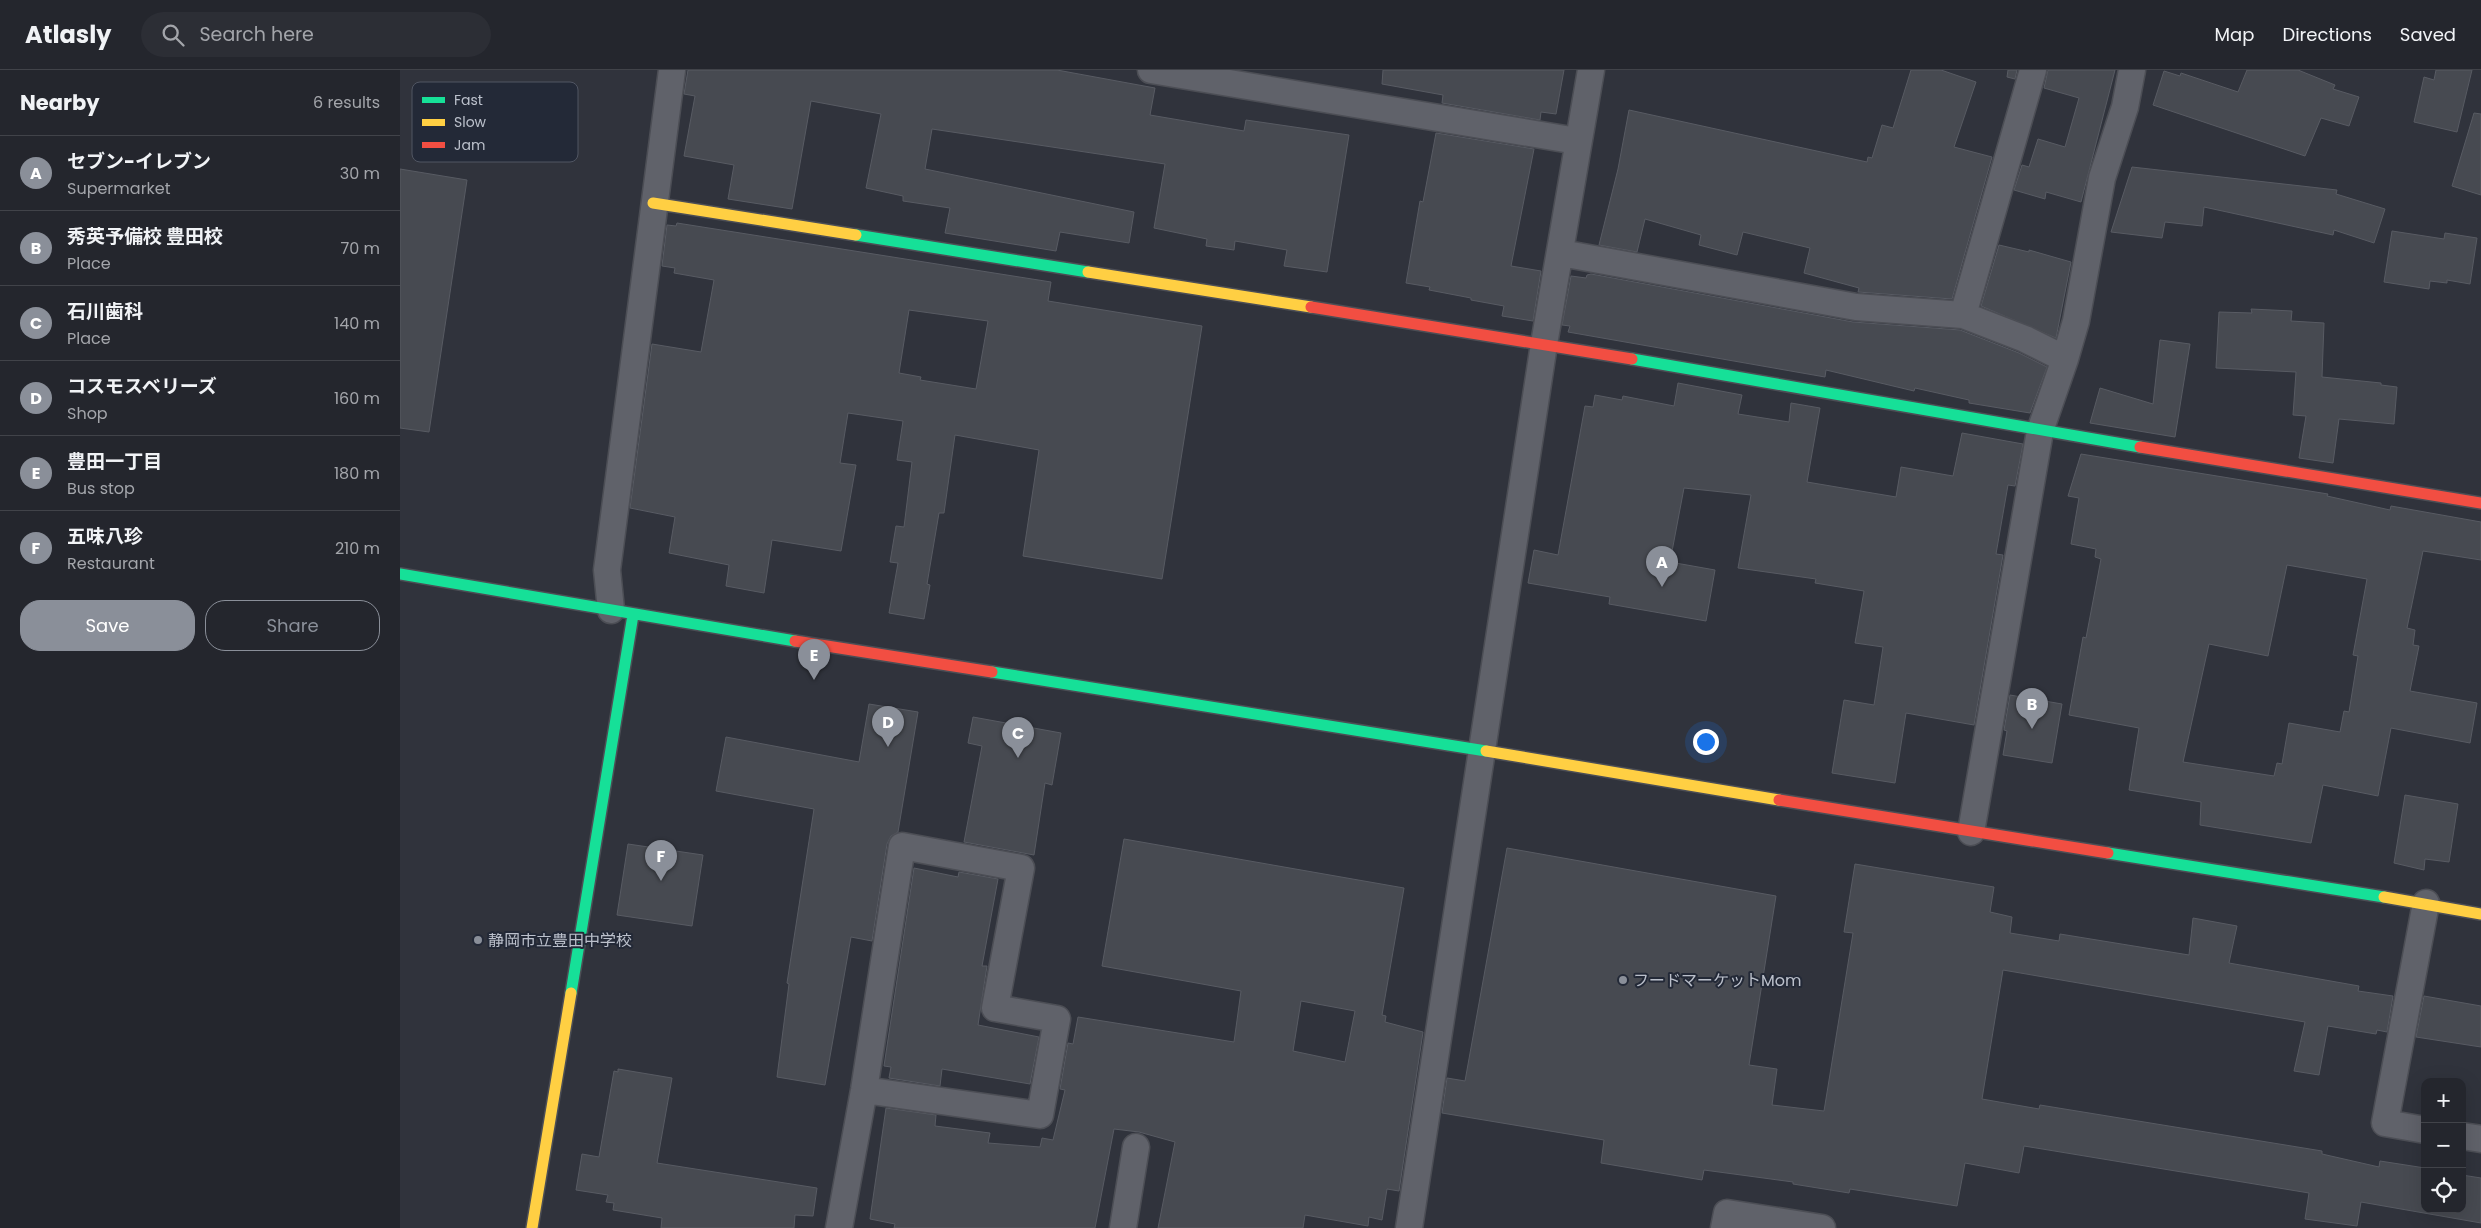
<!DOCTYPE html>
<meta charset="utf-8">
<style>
body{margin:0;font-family:Poppins,"Noto Sans JP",sans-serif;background:#2c2e35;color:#f1f3f6}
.controls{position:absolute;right:15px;bottom:15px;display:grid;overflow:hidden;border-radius:10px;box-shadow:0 5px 20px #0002}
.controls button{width:45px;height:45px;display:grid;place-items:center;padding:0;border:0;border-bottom:1px solid #414349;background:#24262d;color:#f1f3f6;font:25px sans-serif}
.you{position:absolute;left:1305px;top:671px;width:18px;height:18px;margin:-12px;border:4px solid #fff;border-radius:50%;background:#1a73e8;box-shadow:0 0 0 8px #1a73e833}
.badge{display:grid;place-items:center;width:32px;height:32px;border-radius:50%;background:#8a8f99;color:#fff;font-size:16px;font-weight:700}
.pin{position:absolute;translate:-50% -41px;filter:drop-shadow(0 1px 2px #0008)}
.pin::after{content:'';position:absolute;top:26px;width:18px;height:15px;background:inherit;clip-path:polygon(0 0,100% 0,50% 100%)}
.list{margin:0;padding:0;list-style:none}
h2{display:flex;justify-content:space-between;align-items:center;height:65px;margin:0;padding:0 20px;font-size:21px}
h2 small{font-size:16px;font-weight:400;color:#a3a5aa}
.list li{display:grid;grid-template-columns:32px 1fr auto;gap:15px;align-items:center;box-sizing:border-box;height:75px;padding:0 20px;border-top:1px solid #414349}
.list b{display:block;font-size:19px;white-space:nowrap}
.list p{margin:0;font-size:16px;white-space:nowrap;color:#a3a5aa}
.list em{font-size:16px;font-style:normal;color:#a3a5aa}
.actions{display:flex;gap:10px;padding:15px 20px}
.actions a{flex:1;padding:11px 0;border:1px solid #8a8f99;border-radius:20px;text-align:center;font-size:18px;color:#8a8f99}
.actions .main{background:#8a8f99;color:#fff}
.icon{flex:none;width:28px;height:28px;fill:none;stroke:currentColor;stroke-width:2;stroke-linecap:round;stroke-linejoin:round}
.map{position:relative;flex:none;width:2081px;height:1158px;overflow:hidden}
header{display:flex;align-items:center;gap:30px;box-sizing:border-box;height:70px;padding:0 25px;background:#24262d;border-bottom:1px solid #414349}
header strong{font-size:24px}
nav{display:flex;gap:28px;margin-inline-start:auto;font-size:18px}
.search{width:350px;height:45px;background:#2c2e35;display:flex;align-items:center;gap:12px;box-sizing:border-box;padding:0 18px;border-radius:28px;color:#a3a5aa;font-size:19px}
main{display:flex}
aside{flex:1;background:#24262d}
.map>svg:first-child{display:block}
</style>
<header>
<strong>Atlasly</strong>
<div class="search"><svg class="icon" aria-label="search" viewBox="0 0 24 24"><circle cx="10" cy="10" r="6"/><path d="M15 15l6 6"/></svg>Search here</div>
<nav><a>Map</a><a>Directions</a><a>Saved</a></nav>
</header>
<main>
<aside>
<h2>Nearby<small>6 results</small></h2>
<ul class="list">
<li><span class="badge">A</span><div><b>セブン-イレブン</b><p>Supermarket</p></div><em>30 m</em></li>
<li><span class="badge">B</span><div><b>秀英予備校 豊田校</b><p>Place</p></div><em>70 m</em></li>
<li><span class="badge">C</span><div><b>石川歯科</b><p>Place</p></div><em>140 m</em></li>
<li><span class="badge">D</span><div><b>コスモスベリーズ</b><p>Shop</p></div><em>160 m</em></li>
<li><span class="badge">E</span><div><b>豊田一丁目</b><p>Bus stop</p></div><em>180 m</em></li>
<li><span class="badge">F</span><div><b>五味八珍</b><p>Restaurant</p></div><em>210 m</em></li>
</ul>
<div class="actions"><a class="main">Save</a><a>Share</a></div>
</aside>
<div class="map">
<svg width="2081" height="1158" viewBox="0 0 2081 1158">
<rect width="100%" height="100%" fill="#30333c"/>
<path fill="#474a51" stroke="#585b63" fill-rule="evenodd" d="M 288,0 L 657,0 L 755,18 L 750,45 L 844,61 L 846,50 L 949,65 L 927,202 L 884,196 L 887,180 L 835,171 L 834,180 L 806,176 L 807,169 L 754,158 L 765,94 L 532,59 L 525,99 L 734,142 L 729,173 L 660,162 L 656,181 L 545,163 L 550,138 L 503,131 L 503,126 L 466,118 L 481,44 L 411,31 L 392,139 L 328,129 L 334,95 L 284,86 L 295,26 L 284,24 Z
M 983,0 L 1164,0 L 1156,44 L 1141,42 L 1140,50 L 1042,33 L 1043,25 L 982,14 Z
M 1511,0 L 1541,0 L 1576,12 L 1554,77 L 1592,87 L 1552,229 L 1458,222 L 1459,218 L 1404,203 L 1410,178 L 1343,162 L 1337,185 L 1299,175 L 1301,165 L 1245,149 L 1237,182 L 1199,175 L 1218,99 L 1229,40 L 1467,92 L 1468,87 L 1472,88 L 1482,55 L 1493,58 Z
M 1608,0 L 1617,0 L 1615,9 L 1607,7 Z
M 1648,0 L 1715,0 L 1681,132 L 1646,122 L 1645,129 L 1614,120 L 1622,95 L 1629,97 L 1638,69 L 1665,77 L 1679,28 L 1644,18 Z
M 1847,0 L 1898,0 L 1935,15 L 1933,19 L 1959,27 L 1949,56 L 1921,48 L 1905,86 L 1753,35 L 1764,1 L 1780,6 L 1781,3 L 1838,22 Z
M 2036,0 L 2072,0 L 2057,62 L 2014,52 L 2024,7 L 2034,10 Z
M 2074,43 L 2081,44 L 2081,125 L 2052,116 Z
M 1036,63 L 1134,79 L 1111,196 L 1141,201 L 1133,251 L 1102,246 L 1104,236 L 1071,230 L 1071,228 L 1029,220 L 1030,217 L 1006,213 L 1020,131 L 1023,132 Z
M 1732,97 L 1937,120 L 1936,124 L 1985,139 L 1974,173 L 1934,160 L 1933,165 L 1804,137 L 1802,156 L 1765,152 L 1762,168 L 1711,162 Z
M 0,99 L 67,110 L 29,362 L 0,358 Z
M 277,153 L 651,212 L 648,231 L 802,256 L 762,509 L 623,486 L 639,380 L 555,365 L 544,443 L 539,443 L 527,514 L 530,515 L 524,549 L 489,543 L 498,493 L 490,492 L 496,456 L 504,457 L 512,392 L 497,390 L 503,351 L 448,343 L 440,393 L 456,395 L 441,481 L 372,470 L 364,523 L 326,516 L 329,495 L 269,483 L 275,447 L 230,438 L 252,274 L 301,282 L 314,210 L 274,203 L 275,198 L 262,196 L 267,155 L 276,156 ZM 509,240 L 588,251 L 576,319 L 520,310 L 521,307 L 499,303 Z
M 1992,161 L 2044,169 L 2045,163 L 2077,168 L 2070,214 L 2047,210 L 2047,213 L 2030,211 L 2029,219 L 1984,212 Z
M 1599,175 L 1629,182 L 1629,180 L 1671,192 L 1656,268 L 1581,236 Z
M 1191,204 L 1453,252 L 1560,260 L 1619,283 L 1647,297 L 1630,343 L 1569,333 L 1569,330 L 1515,318 L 1514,321 L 1426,300 L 1425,307 L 1168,262 L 1170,256 L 1162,255 L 1171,206 L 1186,208 L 1187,205 Z
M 1851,239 L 1892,241 L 1891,251 L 1924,253 L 1922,307 L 1981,313 L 1981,315 L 1997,317 L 1994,354 L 1939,349 L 1933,393 L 1899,388 L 1906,346 L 1893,345 L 1896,302 L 1816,298 L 1819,242 L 1852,243 Z
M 1760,270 L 1790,274 L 1775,367 L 1690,353 L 1700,318 L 1753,334 Z
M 1278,313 L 1342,325 L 1338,344 L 1389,352 L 1391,333 L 1420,338 L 1407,412 L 1496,427 L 1501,397 L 1553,406 L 1562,363 L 1623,374 L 1615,416 L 1608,415 L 1596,484 L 1603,485 L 1574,655 L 1506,643 L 1495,713 L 1432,703 L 1444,630 L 1474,635 L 1483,577 L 1455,573 L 1464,521 L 1415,513 L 1416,509 L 1338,498 L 1351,425 L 1284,418 L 1270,492 L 1315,500 L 1306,551 L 1209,534 L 1210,527 L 1128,513 L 1134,480 L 1158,485 L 1185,336 L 1193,337 L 1195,325 L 1222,330 L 1223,326 L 1274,336 Z
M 1681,384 L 1928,424 L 1927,426 L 1990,440 L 1991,436 L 2081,452 L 2081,490 L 2023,481 L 2007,558 L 2015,560 L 2013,575 L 2019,576 L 2010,621 L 2077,633 L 2070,673 L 1991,658 L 1978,726 L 1923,715 L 1911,773 L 1800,755 L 1801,732 L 1729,720 L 1739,658 L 1669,645 L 1683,567 L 1686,568 L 1701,489 L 1695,487 L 1696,479 L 1671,474 L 1679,428 L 1668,426 ZM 1887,495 L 1967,509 L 1953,585 L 1958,586 L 1949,642 L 1944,641 L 1940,662 L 1889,653 L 1882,694 L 1877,693 L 1874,706 L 1783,692 L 1809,574 L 1868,586 Z
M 1610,625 L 1662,634 L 1652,693 L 1603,685 L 1607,661 L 1604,660 Z
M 469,634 L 518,642 L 498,762 L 491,766 L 487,774 L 472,871 L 451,867 L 425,1015 L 377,1007 L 389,914 L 387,913 L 414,739 L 316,721 L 326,667 L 459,692 Z
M 573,647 L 661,663 L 652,715 L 645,713 L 634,785 L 564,772 L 582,676 L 568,673 Z
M 2005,725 L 2058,734 L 2049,792 L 2025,789 L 2024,800 L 1994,793 Z
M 724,769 L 1004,818 L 982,945 L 986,946 L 985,952 L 1023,962 L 999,1121 L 987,1119 L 982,1150 L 969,1147 L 968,1156 L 905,1145 L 903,1158 L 758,1158 L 775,1072 L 739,1062 L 714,1059 L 695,1158 L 494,1158 L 495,1154 L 470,1149 L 486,1038 L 536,1045 L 535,1056 L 590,1063 L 588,1073 L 640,1077 L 642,1068 L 653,1070 L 665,1020 L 660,1019 L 668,973 L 673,974 L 678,947 L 834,972 L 841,921 L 702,896 ZM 901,931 L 955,941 L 945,992 L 893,981 Z
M 228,774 L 303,785 L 292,856 L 217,845 Z
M 1107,778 L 1376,826 L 1349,995 L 1377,999 L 1372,1035 L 1424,1041 L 1453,863 L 1444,862 L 1455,794 L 1594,817 L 1590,842 L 1612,847 L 1610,863 L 1659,871 L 1660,864 L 1789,885 L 1793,848 L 1837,856 L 1829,893 L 1959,916 L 1958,921 L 1993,926 L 1987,962 L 1977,960 L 1976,964 L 1928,956 L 1919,1005 L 1894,1001 L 1905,952 L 1603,900 L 1582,1029 L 1639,1039 L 1640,1035 L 1922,1081 L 1922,1084 L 1979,1097 L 1980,1091 L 2025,1098 L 2025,1139 L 2062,1139 L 2062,1105 L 2081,1108 L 2081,1153 L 1961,1132 L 1957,1156 L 1905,1149 L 1909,1123 L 1624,1076 L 1619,1103 L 1565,1093 L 1557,1136 L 1450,1119 L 1449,1123 L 1393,1114 L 1393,1112 L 1304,1100 L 1302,1110 L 1201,1093 L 1204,1070 L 1042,1043 L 1047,1008 L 1065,1011 Z
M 514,798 L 558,807 L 559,802 L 598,809 L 582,896 L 587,896 L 578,955 L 639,967 L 630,1014 L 542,999 L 540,1016 L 489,1008 L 491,997 L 484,996 Z
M 2024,926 L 2081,936 L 2081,977 L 2016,967 Z
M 218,999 L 272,1008 L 257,1093 L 417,1118 L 413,1146 L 395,1145 L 394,1158 L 261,1158 L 262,1148 L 213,1140 L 214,1133 L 206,1132 L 208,1125 L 176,1120 L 182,1084 L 199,1087 L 214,1001 L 218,1002 Z"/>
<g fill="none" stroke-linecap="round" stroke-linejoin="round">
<defs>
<path id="street" d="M 751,0 L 1177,71
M 1161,183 L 1456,237 L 1563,245 L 1625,269 L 1665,289 L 1640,361 L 1571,762
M 1563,245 L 1633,0
M 1665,289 L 1676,251 L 1702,108 L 1725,37 L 1732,0
M 211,540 L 207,500 L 272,0
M 2025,1060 L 1985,1053 L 2026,833
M 2062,1066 L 2081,1069
M 439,1158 L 464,1020 L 502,776 L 621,798 L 595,938 L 657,949 L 640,1045 L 464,1020
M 723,1158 L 736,1077
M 1009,1158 L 1144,274 L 1191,0
M 1324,1158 L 1327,1143 L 1422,1158"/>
<path id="fast" d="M 456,165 L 688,202
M 1232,289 L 1740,377
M 0,504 L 395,571
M 592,602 L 1086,681
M 1708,783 L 1984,827
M 171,923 L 233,545"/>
<path id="slow" d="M 253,133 L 456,165
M 688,202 L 911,237
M 1086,681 L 1379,730
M 1984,827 L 2081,844
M 132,1158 L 171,923"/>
<path id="jam" d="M 911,237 L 1232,289
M 1740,377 L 2081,433
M 395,571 L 592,602
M 1379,730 L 1708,783"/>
</defs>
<use href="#street" stroke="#4c4e55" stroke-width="29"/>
<use href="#fast" stroke="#4c4e55" stroke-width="14"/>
<use href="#slow" stroke="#4c4e55" stroke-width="14"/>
<use href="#jam" stroke="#4c4e55" stroke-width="14"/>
<use href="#street" stroke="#60626a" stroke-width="26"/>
<use href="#fast" stroke="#16e098" stroke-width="11"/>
<use href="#slow" stroke="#ffcf43" stroke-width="11"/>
<use href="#jam" stroke="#f24e42" stroke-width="11"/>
</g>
<g fill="#8a8f99" stroke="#232937" stroke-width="2">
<circle cx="78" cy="870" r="5"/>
<circle cx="1223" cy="910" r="5"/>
</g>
<g text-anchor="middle" stroke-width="4" stroke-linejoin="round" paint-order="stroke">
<g font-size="16" fill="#bbc0cb" stroke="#232937" text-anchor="start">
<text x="88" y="876">静岡市立豊田中学校</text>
<text x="1233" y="916">フードマーケットMom</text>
</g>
</g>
<rect x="12" y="12" width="166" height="80" rx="8" fill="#232937" stroke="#515663" stroke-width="1"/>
<rect x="22" y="27" width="23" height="6" fill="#16e098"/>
<rect x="22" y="49" width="23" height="7" fill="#ffcf43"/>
<rect x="22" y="72" width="23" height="6" fill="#f24e42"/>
<g font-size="14" fill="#bbc0cb">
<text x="54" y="35">Fast</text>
<text x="54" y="57">Slow</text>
<text x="54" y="80">Jam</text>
</g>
</svg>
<div class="controls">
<button>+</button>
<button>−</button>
<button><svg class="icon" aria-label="locate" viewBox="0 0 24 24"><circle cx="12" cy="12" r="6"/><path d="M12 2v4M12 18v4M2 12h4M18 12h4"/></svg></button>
</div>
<div class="you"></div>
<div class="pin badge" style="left:1262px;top:517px">A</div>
<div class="pin badge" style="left:1632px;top:659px">B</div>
<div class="pin badge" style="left:618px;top:688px">C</div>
<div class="pin badge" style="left:488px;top:677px">D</div>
<div class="pin badge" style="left:414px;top:610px">E</div>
<div class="pin badge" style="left:261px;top:811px">F</div>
</div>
</main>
